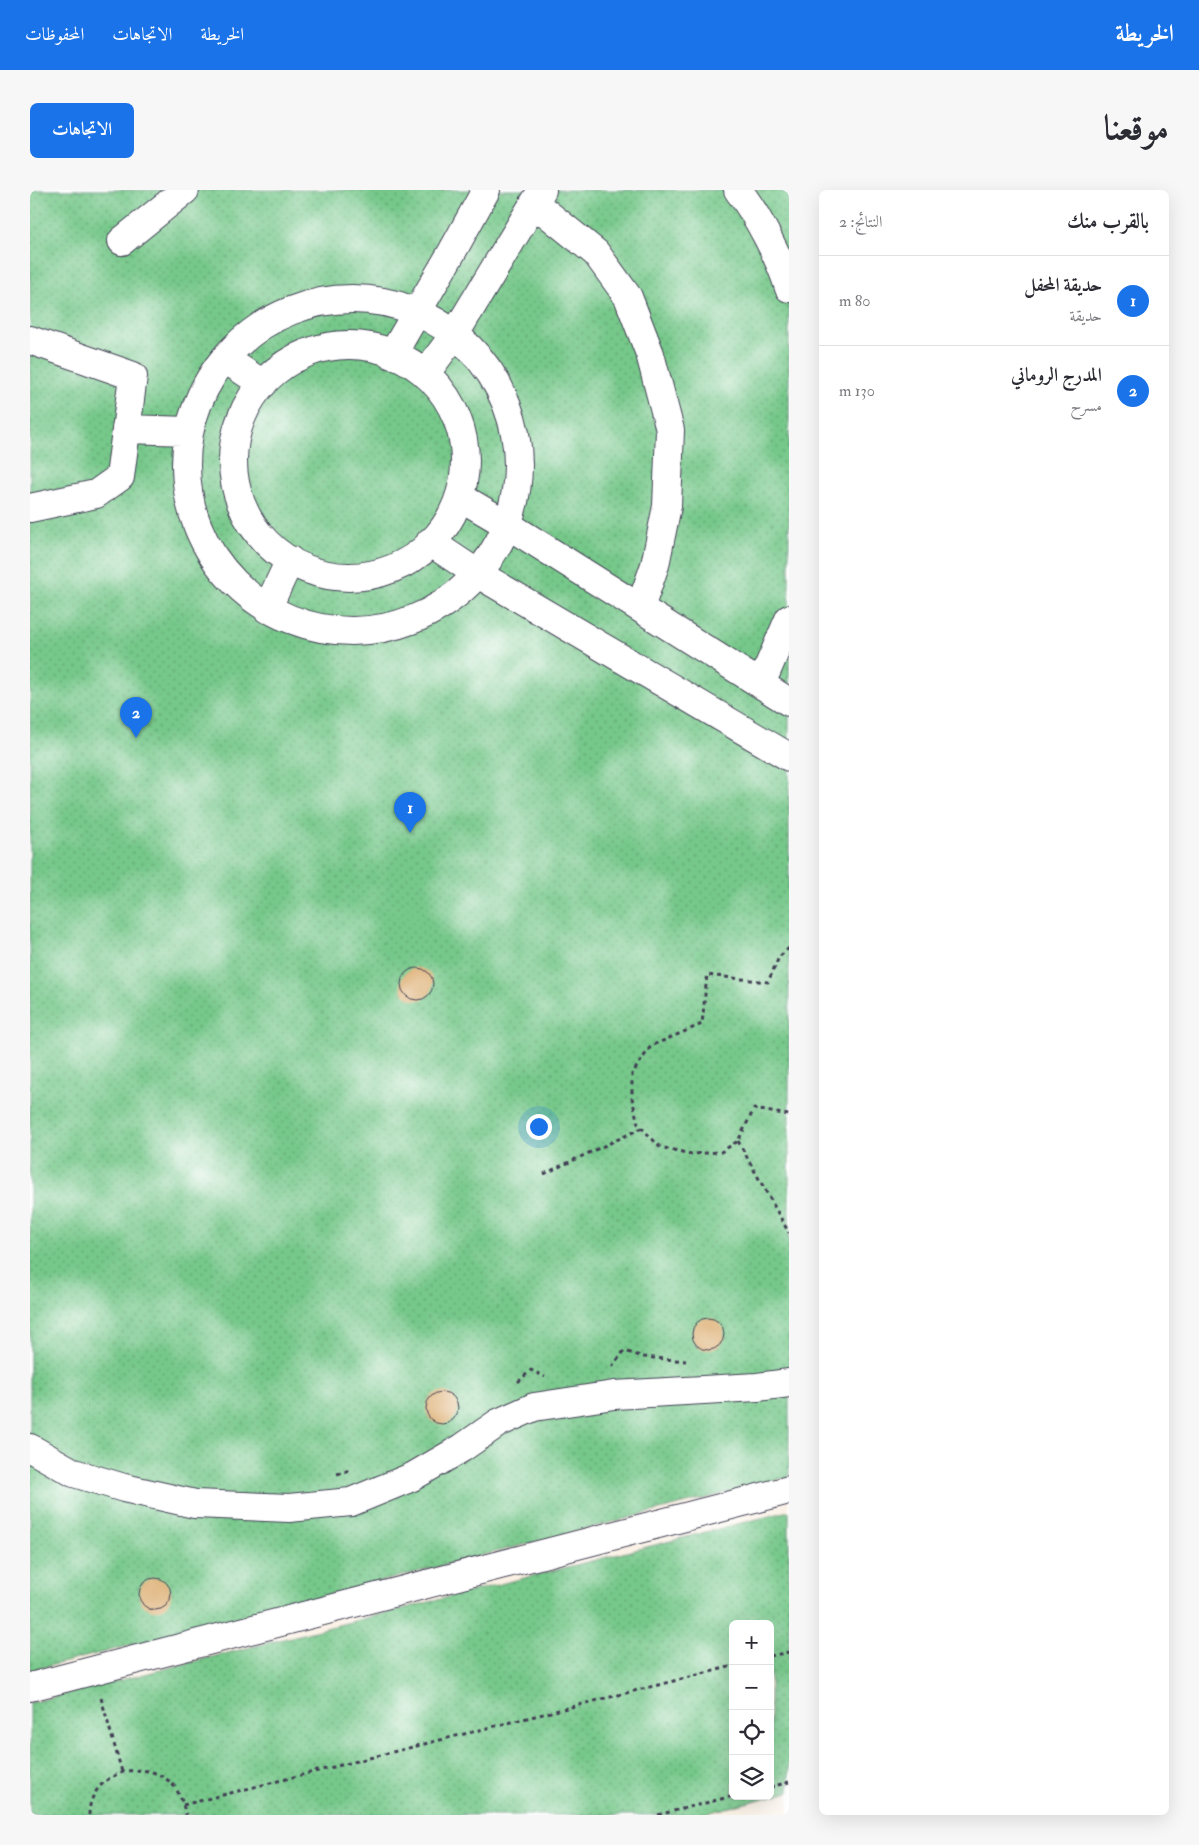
<!DOCTYPE html>
<html lang="ar">
<meta charset="utf-8">
<style>
body{margin:0;font-family:"IM FELL Double Pica",Amiri,serif;background:#f7f7f7;color:#2b2b33;direction:rtl}
.controls{position:absolute;right:15px;bottom:15px;display:grid;overflow:hidden;border-radius:8px;box-shadow:0 5px 20px #0002}
.controls button{width:45px;height:45px;display:grid;place-items:center;padding:0;border:0;border-bottom:1px solid #e1e1e2;background:#fff;color:#2b2b33;font:25px sans-serif}
.you{position:absolute;left:508px;top:936px;width:18px;height:18px;margin:-12px;border:4px solid #fff;border-radius:50%;background:#1a73e8;box-shadow:0 0 0 8px #1a73e833}
.badge{display:grid;place-items:center;width:32px;height:32px;border-radius:50%;background:#1a73e8;color:#fff;font-size:16px;font-weight:700}
.pin{position:absolute;translate:-50% -41px;filter:drop-shadow(0 1px 2px #0008)}
.pin::after{content:'';position:absolute;top:26px;width:18px;height:15px;background:inherit;clip-path:polygon(0 0,100% 0,50% 100%)}
.list{margin:0;padding:0;list-style:none}
h2{display:flex;justify-content:space-between;align-items:center;height:65px;margin:0;padding:0 20px;font-size:21px}
h2 small{font-size:16px;font-weight:400;color:#7c7c81}
.list li{display:grid;grid-template-columns:32px 1fr auto;gap:15px;align-items:center;box-sizing:border-box;height:90px;padding:0 20px;border-top:1px solid #e1e1e2}
.list b{display:block;font-size:19px;white-space:nowrap}
.list p{margin:0;font-size:16px;white-space:nowrap;color:#7c7c81}
.list em{font-size:16px;font-style:normal;color:#7c7c81}
.icon{flex:none;width:28px;height:28px;fill:none;stroke:currentColor;stroke-width:2;stroke-linecap:round;stroke-linejoin:round}
.map{position:relative;flex:none;width:759px;height:1625px;overflow:hidden;direction:ltr;border-radius:8px}
header{display:flex;align-items:center;gap:30px;box-sizing:border-box;height:70px;padding:0 25px;background:#1a73e8;color:#fff}
header strong{font-size:24px}
nav{display:flex;gap:28px;margin-inline-start:auto;font-size:18px}
.intro{display:flex;align-items:center;justify-content:space-between;box-sizing:border-box;height:120px;padding:0 30px}
h1{margin:0;font-size:35px}
.button{padding:12px 22px;border-radius:8px;background:#1a73e8;color:#fff;font-size:18px;font-weight:700}
main{display:flex;gap:30px;padding:0 30px}
aside{flex:1;background:#fff;border-radius:8px;box-shadow:0 5px 20px #0002}
.map>svg:first-child{display:block}
</style>
<header>
<strong>الخريطة</strong>
<nav><a>الخريطة</a><a>الاتجاهات</a><a>المحفوظات</a></nav>
</header>
<div class="intro"><h1>موقعنا</h1><a class="button">الاتجاهات</a></div>
<main>
<aside>
<h2>بالقرب منك<small>النتائج: 2</small></h2>
<ul class="list">
<li><span class="badge">1</span><div><b>حديقة المحفل</b><p>حديقة</p></div><em>80 m</em></li>
<li><span class="badge">2</span><div><b>المدرج الروماني</b><p>مسرح</p></div><em>130 m</em></li>
</ul>
</aside>
<div class="map">
<svg width="759" height="1625" viewBox="0 0 759 1625">
<defs>
<pattern id="park-dots" width="8" height="8" patternUnits="userSpaceOnUse" patternTransform="scale(1.25)"><rect width="8" height="8" fill="#76c88a"/><path d="M2 2h.1M6 6h.1" fill="none" stroke="#60a272" stroke-width="1.8" stroke-linecap="round"/></pattern>
</defs>
<rect width="100%" height="100%" fill="#fff"/>
<filter id="ink" filterUnits="userSpaceOnUse"><feTurbulence type="fractalNoise" baseFrequency=".02" numOctaves="2"/><feDisplacementMap in="SourceGraphic" scale="10" xChannelSelector="R" yChannelSelector="G"/><feConvolveMatrix kernelMatrix="1 2 1 2 8 2 1 2 1" color-interpolation-filters="sRGB"/></filter>
<filter id="wash" filterUnits="userSpaceOnUse"><feTurbulence type="fractalNoise" baseFrequency=".0096" numOctaves="4" result="noise"/><feDisplacementMap in="SourceGraphic" scale="20" xChannelSelector="R" yChannelSelector="G"/><feGaussianBlur stdDeviation="1.12" result="paint"/><feColorMatrix in="noise" values="0 0 0 0 0 0 0 0 0 0 0 0 0 0 0 0 0 1.4 0 .05"/><feComposite in="paint" operator="in"/></filter>
<g filter="url(#wash)">
<rect width="100%" height="100%" fill="#faf0e3"/>
<path fill="url(#park-dots)" stroke="#4c7562" fill-rule="evenodd" d="M 0,0 L 759,0 L 759,1287 L 0,1481 Z
M 759,1321 L 759,1602 L 669,1625 L 0,1625 L 0,1513 ZM 703,1434 L 740,1434 L 740,1606 L 703,1606 Z"/>
<g id="blocks">
<path fill="#ddae72" d="M371 794a16 16 0 1 1 32 0a16 16 0 1 1-32 0Z
M662 1144a16 16 0 1 1 32 0a16 16 0 1 1-32 0Z
M396 1218a16 16 0 1 1 32 0a16 16 0 1 1-32 0Z
M109 1404a16 16 0 1 1 32 0a16 16 0 1 1-32 0Z"/>
</g>
</g>
<g filter="url(#ink)">
<use href="#blocks" fill-opacity="0" stroke="#424154" stroke-width="1"/>
<g fill="none" stroke-linecap="round" stroke-linejoin="round">
<defs>
<path id="minor" d="M 708,0 C 727,24 750,68 759,98
M 504,13 L 566,63 L 598,107 L 620,164 L 640,240 L 637,316 L 625,375 L 610,418
M 92,51 L 155,0
M156 275a166 166 0 1 1 332 0a166 166 0 1 1-332 0Z
M 0,150 L 103,186 L 90,287 L 66,304 L 0,318
M203 271a116 116 0 1 1 232 0a116 116 0 1 1-232 0Z
M 362,165 L 422,62 L 456,0
M 195,169 L 233,194
M 395,184 L 425,144 L 512,0
M 96,239 L 159,241
M 430,307 L 478,335 L 759,512
M 400,352 L 448,384 L 759,567
M 237,419 L 260,370
M 731,494 L 759,429
M 0,1258 L 44,1283 L 94,1298 L 165,1314 L 259,1318 L 321,1312 L 382,1287 L 432,1258 L 468,1233 L 504,1217 L 584,1205 L 727,1197 L 759,1193
M 0,1497 L 759,1300"/>
</defs>
<use href="#minor" stroke="#424154" stroke-width="30"/>
<path stroke="#424154" stroke-width="3" stroke-dasharray="4 4" stroke-linecap="butt" d="M 759,758 L 749,767 L 738,792 L 677,785 L 672,834 L 621,856 L 602,884 L 602,908 L 608,934 L 630,957 L 661,964 L 691,962 L 708,951 L 724,919 L 759,925
M 708,951 L 759,1043
M 514,984 L 612,938
M 582,1177 L 594,1161 L 614,1167 L 656,1171
M 488,1192 L 501,1180 L 515,1187
M 307,1284 L 320,1280
M 740,1466 L 759,1462
M 71,1508 L 92,1582
M 740,1597 L 759,1592
M 153,1615 L 703,1476
M 59,1625 C 59,1582 117,1565 144,1596 C 151,1605 153,1615 156,1625
M 628,1625 L 703,1606"/>
<use href="#minor" stroke="#fff" stroke-width="28"/>
</g>
</g>
</svg>
<div class="controls">
<button>+</button>
<button>−</button>
<button><svg class="icon" aria-label="locate" viewBox="0 0 24 24"><circle cx="12" cy="12" r="6"/><path d="M12 2v4M12 18v4M2 12h4M18 12h4"/></svg></button>
<button><svg class="icon" aria-label="layers" viewBox="0 0 24 24"><path d="M12 4l9 5-9 5-9-5zM3 14l9 5 9-5"/></svg></button>
</div>
<div class="you"></div>
<div class="pin badge" style="left:380px;top:643px">1</div>
<div class="pin badge" style="left:106px;top:548px">2</div>
</div>
</main>
